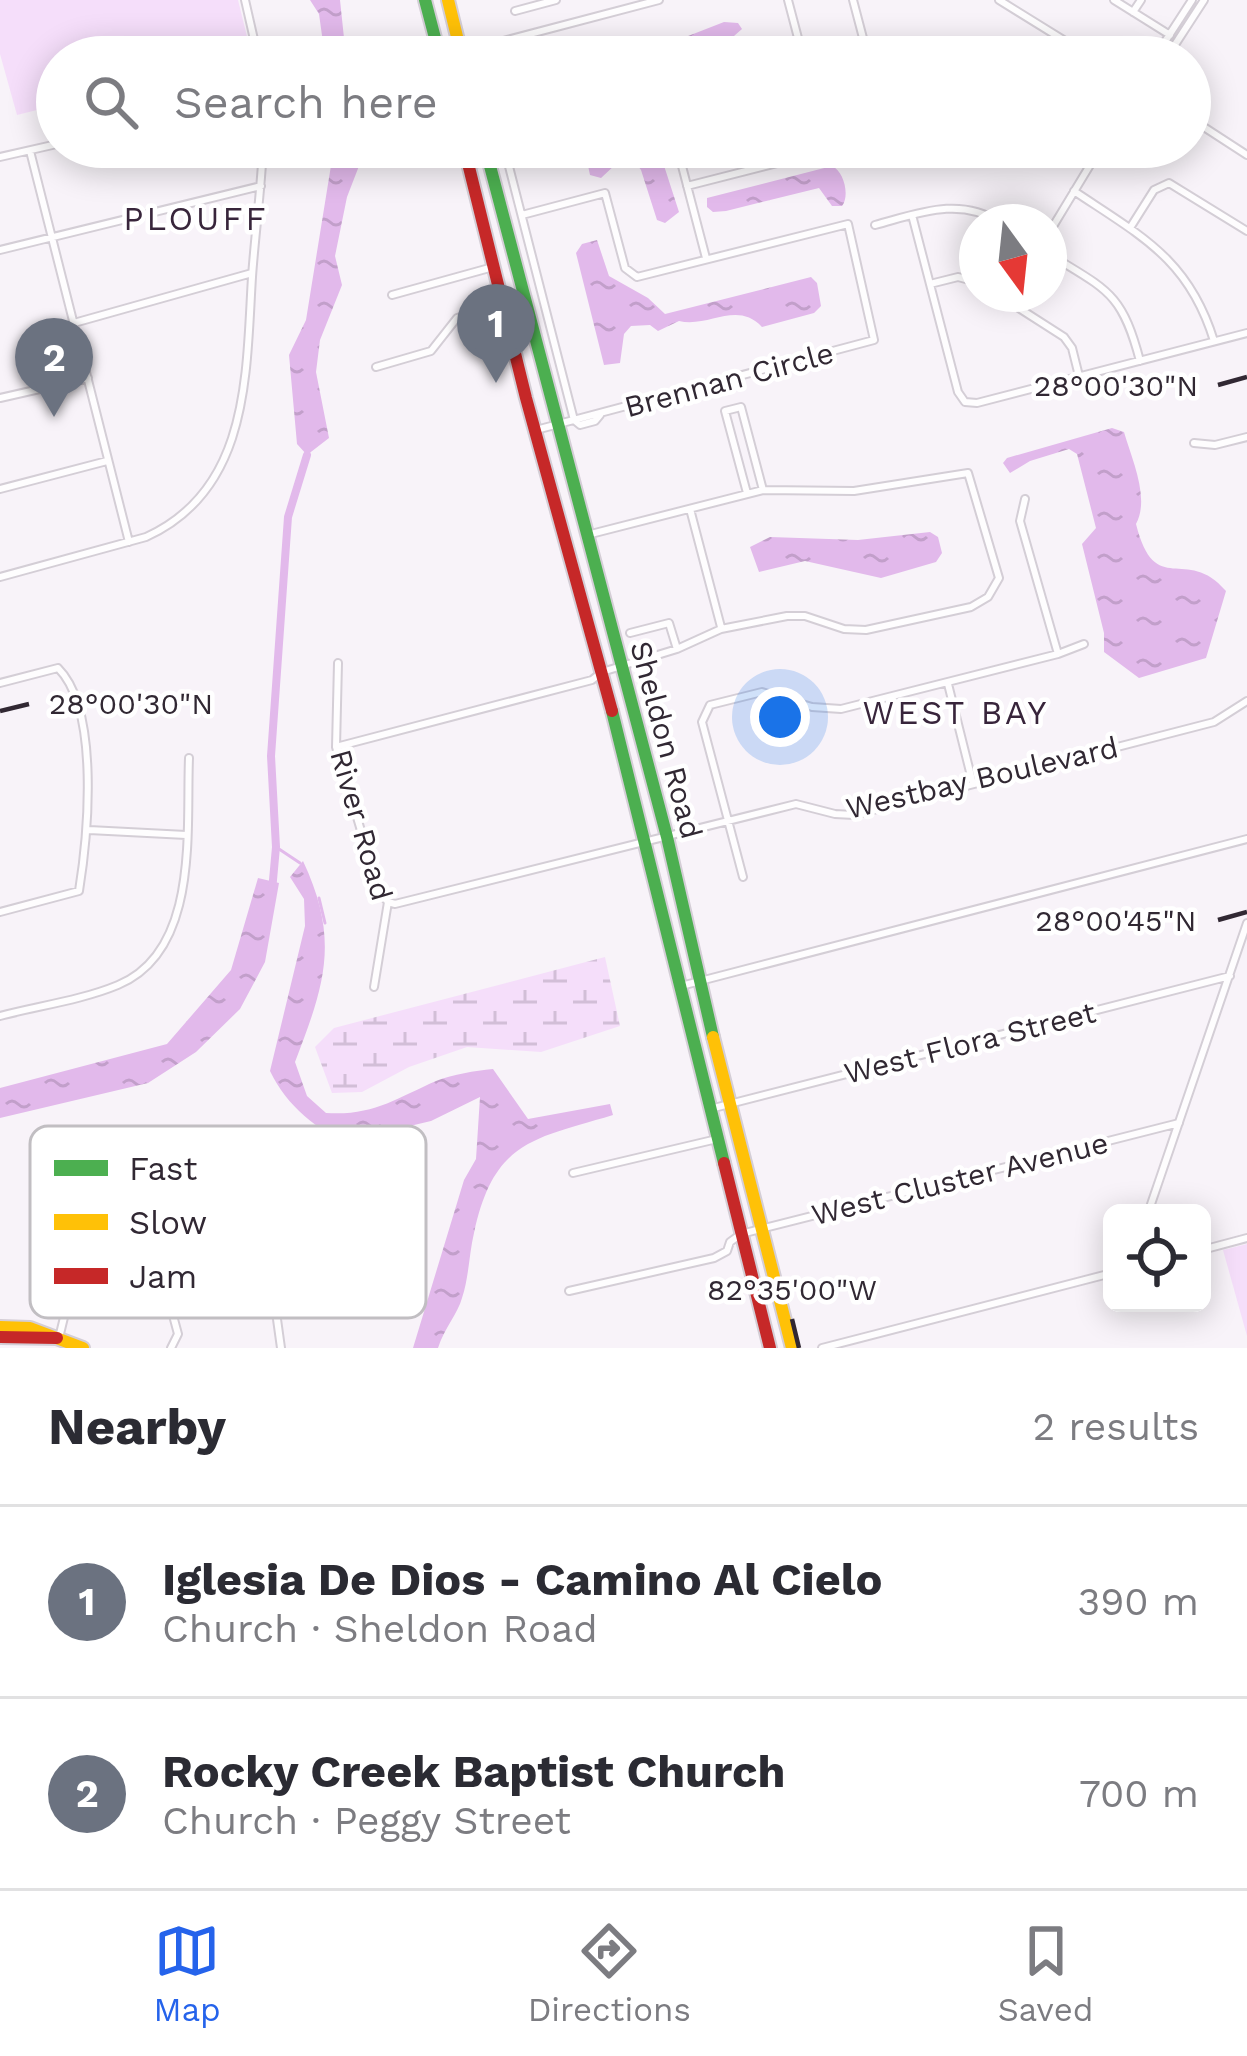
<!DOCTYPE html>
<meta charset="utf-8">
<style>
body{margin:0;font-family:"Work Sans",sans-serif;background:#f7f7f7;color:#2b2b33}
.controls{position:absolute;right:36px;bottom:36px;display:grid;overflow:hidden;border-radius:18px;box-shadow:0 6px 30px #0003}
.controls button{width:108px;height:108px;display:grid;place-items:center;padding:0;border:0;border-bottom:3px solid #e1e1e2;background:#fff;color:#2b2b33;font:60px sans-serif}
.compass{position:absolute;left:959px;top:204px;width:108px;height:108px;border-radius:50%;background:#fff;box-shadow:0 6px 30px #0003;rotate:165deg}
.you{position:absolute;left:780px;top:717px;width:42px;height:42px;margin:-30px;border:9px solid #fff;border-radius:50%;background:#1a73e8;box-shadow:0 0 0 18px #1a73e833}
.badge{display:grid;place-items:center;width:78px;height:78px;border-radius:50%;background:#2563eb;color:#fff;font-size:39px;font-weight:700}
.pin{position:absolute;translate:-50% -99px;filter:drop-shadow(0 3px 6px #0008)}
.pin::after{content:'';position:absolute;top:63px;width:42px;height:36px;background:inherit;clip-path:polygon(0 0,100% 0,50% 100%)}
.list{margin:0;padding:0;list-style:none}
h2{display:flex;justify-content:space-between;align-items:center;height:156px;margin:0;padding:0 48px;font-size:51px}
h2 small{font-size:39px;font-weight:400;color:#7c7c81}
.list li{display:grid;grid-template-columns:78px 1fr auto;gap:36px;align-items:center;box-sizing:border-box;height:192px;padding:0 48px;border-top:3px solid #e1e1e2}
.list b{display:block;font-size:45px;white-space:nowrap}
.list p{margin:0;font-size:39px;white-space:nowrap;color:#7c7c81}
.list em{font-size:39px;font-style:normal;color:#7c7c81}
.icon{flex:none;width:66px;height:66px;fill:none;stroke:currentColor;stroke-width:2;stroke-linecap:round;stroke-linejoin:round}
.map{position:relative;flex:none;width:1247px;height:1348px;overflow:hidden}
.search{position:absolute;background:#fff;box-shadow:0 6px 30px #0003;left:36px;right:36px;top:36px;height:132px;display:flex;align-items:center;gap:30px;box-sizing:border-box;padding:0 42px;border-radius:66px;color:#7c7c81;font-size:45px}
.sheet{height:540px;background:#fff}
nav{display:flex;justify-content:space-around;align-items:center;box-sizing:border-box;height:168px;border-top:3px solid #e1e1e2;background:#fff;font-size:33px;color:#7c7c81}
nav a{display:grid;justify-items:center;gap:6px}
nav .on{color:#2563eb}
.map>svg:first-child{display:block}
</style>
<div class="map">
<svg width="1247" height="1348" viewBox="0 0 1247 1348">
<defs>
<pattern id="wetland-marsh" width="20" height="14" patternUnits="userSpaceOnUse" patternTransform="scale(3)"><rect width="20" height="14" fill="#f5defa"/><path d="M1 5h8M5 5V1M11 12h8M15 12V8" fill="none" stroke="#d2bed7"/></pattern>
<pattern id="water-ripples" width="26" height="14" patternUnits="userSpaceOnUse" patternTransform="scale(3)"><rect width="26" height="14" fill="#e2b9eb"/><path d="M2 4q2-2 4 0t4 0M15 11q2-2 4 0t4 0" fill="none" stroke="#c29fca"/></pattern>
</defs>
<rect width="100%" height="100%" fill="#f8f3f9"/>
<path fill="url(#wetland-marsh)" d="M 605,957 L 620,1026 L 541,1052 L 467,1047 L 409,1067 L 362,1092 L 332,1093 L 315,1047 L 334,1028 Z"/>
<path fill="#f5defa" d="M 0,0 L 238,0 L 252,57 L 57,57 L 57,105 L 17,115 L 0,54 Z
M 1247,1244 L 1247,1336 L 1223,1250 Z"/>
<path fill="url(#water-ripples)" d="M 310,0 L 340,0 L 346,57 L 325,57 L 319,14 Z
M 724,22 L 738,23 L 742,29 L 726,43 L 729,57 L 672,57 L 683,38 Z
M 334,147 L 360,147 L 359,166 L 347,197 L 335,256 L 342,285 L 320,340 L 316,372 L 329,438 L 307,455 L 297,444 L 289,355 L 306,320 Z
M 604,147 L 658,147 L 679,212 L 665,223 L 657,220 L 641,170 L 634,161 L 616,164 L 601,178 L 590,175 L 587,161 L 593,150 Z
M 832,166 C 844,171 850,196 842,206 L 832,206 L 819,188 L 726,211 L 713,212 L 707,207 L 707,198 Z
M 597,240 L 609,276 L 648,298 L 665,314 L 811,277 L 817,283 L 821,306 L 814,313 L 762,327 C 737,300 709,328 679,321 L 658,331 L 650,325 L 631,326 L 624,334 L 620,363 L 604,365 L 576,253 L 582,244 Z
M 1112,428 L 1124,432 C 1132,460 1150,498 1136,524 C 1155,600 1186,544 1226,591 L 1206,658 L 1139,678 L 1104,652 L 1104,633 L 1082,544 L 1096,528 L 1077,454 L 1069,449 L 1030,461 L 1010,473 L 1003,463 L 1007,458 Z
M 930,532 L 938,537 L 942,553 L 936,562 L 881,578 L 805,561 L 759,572 L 750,547 L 770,537 L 858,540 Z
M 303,861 C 340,940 325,984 295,1062 L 307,1096 L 326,1113 C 373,1116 395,1099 436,1081 C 454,1074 474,1071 493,1069 L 528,1119 L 610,1104 L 613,1115 C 534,1139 494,1140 474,1233 C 469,1254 469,1277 462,1298 C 458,1313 444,1329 438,1348 L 413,1348 L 464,1180 L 476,1159 L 480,1097 L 431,1121 L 393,1130 L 352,1147 C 317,1129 287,1107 270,1071 L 305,926 L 304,899 L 290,877 Z
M 258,878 L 279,883 L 265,962 L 240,1009 L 196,1052 L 148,1083 L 0,1118 L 0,1088 L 167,1044 L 231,970 Z"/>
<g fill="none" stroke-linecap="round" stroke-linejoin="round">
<path stroke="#e2b9eb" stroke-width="3" d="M 276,847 L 300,863
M 319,898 L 325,923"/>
<path stroke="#e2b9eb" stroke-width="8" d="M 272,891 L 276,847 L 271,756 L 288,517 L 307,455"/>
<defs>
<path id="street" d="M 245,0 L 258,57
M 788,0 L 803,57
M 853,0 L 868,57
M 999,0 L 1091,57
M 1114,0 L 1170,35
M 515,11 L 556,0
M 1133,12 L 1141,0
M 866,52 C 910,42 934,31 974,57
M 480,57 L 488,45 L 659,0
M 1155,57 L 1192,0
M 1167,57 L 1204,0
M 1190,118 L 1247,155
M 504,147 L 574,420
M 677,147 L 706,258
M 1001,147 L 1015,152 L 1028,147
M 30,151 L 129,542
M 0,157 L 57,144
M 468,166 L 540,147
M 687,186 L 817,153 L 824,147
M 1074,191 C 1141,236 1189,259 1214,341
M 522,215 L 605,193 L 625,268 L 637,277 L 848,224 L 874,340 L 536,430
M 912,215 L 958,392 L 965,402 L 977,403 L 1247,333
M 875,225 C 917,214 959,196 999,222
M 1130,228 L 1154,190 L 1169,183 L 1247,231
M 1049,233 L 1101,147
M 0,250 L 261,186
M 1049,254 C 1107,290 1122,292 1140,361
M 930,284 L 958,277 L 977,282
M 997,294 L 1064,337 L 1072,348 L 1079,376
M 392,295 L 493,267
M 74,323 L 252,273
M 376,367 L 431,351 L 457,318 L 503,306
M 0,398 L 88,378
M 574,420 L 580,425 L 595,421 L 600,415
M 1194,443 L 1215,445 L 1247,437
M 0,489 L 107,461
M 747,493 L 725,411 L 741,407 L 763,490
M 1025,499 L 1020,521 L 1058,654
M 690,509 L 721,627
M 0,577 L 146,537 C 250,490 246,374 252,277 C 255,234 261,191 263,147
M 630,633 L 669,623 L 677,649
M 338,663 L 336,747 L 379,891 L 388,902 L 374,987
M 0,683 L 58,668 C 100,710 88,835 79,891 L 0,912
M 948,684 L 973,784
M 336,747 L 592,680 L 602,672 L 677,649 L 721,629 L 787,616 L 805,616 L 844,629 L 866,630 L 971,607 L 988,597 L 999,578 L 968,473 L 854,491 L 763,490 L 587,535
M 89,830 L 186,835
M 743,877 L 702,722 L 710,705 L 762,692 L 812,707 L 841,709 L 1058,654 L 1084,644
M 388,902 L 395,904 L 796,804 L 835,814 L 854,815 L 1214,722 L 1247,701
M 681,986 L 1247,839
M 0,1016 C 38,1006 82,1000 118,985 C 200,951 186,829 189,758
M 710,1109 L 1230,976
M 246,1170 L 244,1187 L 276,1312 L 281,1348
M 573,1173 L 717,1139
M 141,1197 L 178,1334 L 171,1348
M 1148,1213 L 1247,923
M 252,1220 L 303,1206 L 310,1197
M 44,1223 L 66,1309 L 59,1338
M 1202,1250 L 1247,1238
M 569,1291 L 714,1258 L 727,1251 L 730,1242 L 741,1234 L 1179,1123
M 276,1312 L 384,1285 L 409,1204 L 408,1191
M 822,1348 L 1112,1273"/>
<path id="fast" d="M 425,0 L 440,57
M 485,147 L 667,837 L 713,1037
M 612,711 L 724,1163"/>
<path id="slow" d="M 448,0 L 462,57
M 713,1037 L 792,1348
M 0,1327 L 30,1328 L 83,1348"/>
<path id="jam" d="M 464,147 L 526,398 L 612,711
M 724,1163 L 770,1348
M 0,1337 L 57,1338"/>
</defs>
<use href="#street" stroke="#d4ced6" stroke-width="10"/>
<use href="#fast" stroke="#d4ced6" stroke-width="16"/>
<use href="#slow" stroke="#d4ced6" stroke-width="16"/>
<use href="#jam" stroke="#d4ced6" stroke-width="16"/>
<use href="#street" stroke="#fefdfe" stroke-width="6"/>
<use href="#fast" stroke="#4caf50" stroke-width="12"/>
<use href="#slow" stroke="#ffc107" stroke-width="12"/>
<use href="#jam" stroke="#c62828" stroke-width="12"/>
</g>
<path fill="none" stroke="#312833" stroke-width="4.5" d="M 1218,385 L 1247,377M 0,711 L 29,704M 1218,920 L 1247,912M 792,1319 L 799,1348"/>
<g text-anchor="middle" stroke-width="9" stroke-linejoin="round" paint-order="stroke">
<g font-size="30" fill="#312833" stroke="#fff">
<text transform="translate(729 380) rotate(-15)" y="10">Brennan Circle</text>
<text transform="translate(666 740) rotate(75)" y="10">Sheldon Road</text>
<text transform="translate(982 778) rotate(-13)" y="10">Westbay Boulevard</text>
<text transform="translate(361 825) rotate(74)" y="10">River Road</text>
<text transform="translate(970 1043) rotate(-14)" y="10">West Flora Street</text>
<text transform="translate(960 1179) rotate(-14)" y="10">West Cluster Avenue</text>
</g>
<g font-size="33" letter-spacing="3" fill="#38253b" stroke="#fff">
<text x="196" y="230">PLOUFF</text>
<text x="956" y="724">WEST BAY</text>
</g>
</g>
<rect x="30" y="1126" width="396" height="192" rx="18" fill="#fff" stroke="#c1bec2" stroke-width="3"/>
<rect x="54" y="1160" width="54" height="16" fill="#4caf50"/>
<rect x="54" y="1214" width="54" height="16" fill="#ffc107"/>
<rect x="54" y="1268" width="54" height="16" fill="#c62828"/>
<g font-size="33" fill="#312833">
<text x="129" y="1180">Fast</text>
<text x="129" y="1234">Slow</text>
<text x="129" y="1288">Jam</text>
</g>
<g font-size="30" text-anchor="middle" fill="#312833" stroke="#fff" stroke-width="9" stroke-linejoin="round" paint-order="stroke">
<text x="1116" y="396">28°00'30"N</text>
<text x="131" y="714">28°00'30"N</text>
<text x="1116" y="931">28°00'45"N</text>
<text x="792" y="1300">82°35'00"W</text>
</g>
</svg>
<div class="controls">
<button><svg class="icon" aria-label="locate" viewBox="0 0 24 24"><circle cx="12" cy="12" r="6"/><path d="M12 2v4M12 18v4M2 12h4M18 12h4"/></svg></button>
</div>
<svg class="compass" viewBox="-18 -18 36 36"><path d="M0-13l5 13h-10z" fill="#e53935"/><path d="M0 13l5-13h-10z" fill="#7c7c81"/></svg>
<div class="you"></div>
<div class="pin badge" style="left:496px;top:383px;background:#6b7280">1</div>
<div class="pin badge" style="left:54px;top:417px;background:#6b7280">2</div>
<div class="search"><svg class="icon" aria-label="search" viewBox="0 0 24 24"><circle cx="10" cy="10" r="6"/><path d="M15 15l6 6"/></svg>Search here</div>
</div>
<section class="sheet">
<h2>Nearby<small>2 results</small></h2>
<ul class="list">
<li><span class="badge" style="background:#6b7280">1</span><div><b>Iglesia De Dios - Camino Al Cielo</b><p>Church · Sheldon Road</p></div><em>390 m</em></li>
<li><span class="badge" style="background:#6b7280">2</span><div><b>Rocky Creek Baptist Church</b><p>Church · Peggy Street</p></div><em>700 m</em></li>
</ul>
</section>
<nav>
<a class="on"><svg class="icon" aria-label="map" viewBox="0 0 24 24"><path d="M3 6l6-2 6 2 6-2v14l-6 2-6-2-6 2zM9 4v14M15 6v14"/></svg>Map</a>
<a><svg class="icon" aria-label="directions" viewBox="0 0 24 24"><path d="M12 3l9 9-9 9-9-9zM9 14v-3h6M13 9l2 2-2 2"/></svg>Directions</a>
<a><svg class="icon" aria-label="saved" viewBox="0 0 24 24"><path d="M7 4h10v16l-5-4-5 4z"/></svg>Saved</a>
</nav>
